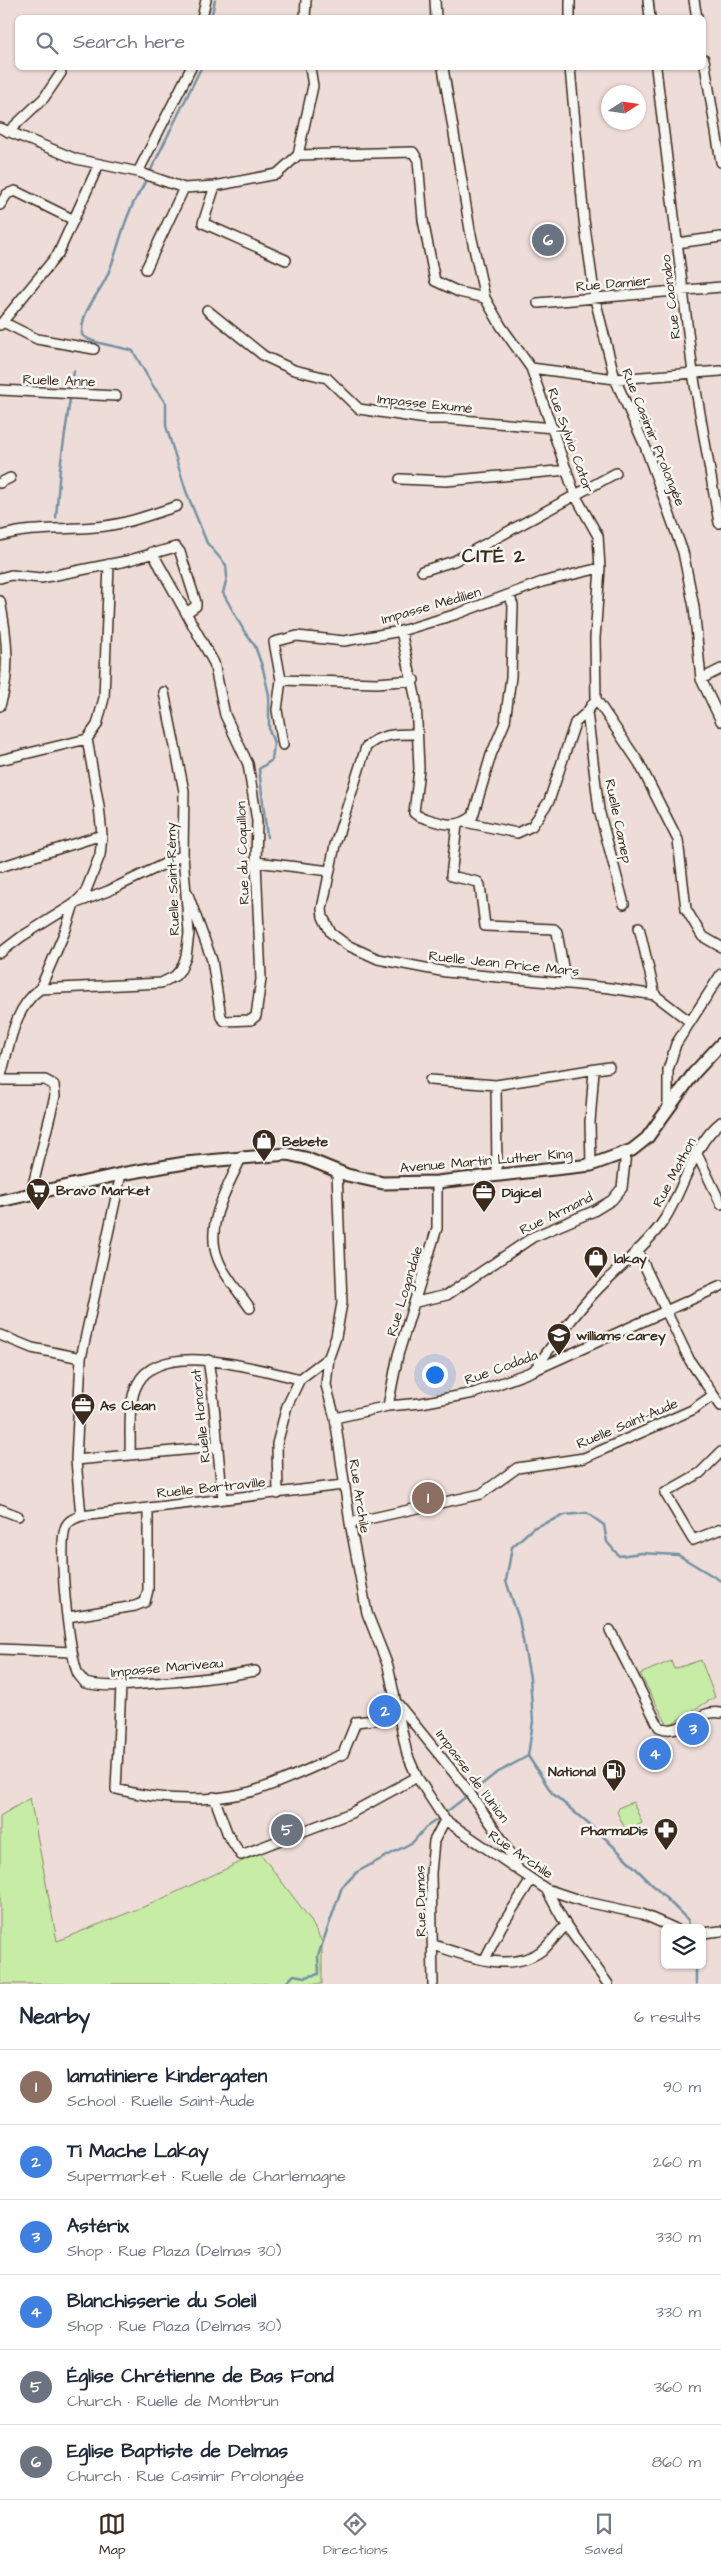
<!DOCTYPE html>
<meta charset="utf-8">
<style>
body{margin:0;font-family:"Architects Daughter",sans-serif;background:#f6f6f7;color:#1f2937}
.controls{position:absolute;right:15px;bottom:15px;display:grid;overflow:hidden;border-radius:8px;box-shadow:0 1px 4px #0004}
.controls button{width:45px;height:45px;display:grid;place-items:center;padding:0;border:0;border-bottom:1px solid #e0e1e3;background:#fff;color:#1f2937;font:25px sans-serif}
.compass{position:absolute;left:601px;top:85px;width:45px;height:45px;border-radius:50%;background:#fff;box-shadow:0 1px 4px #0004;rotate:78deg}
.you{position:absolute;left:434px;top:1374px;width:18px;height:18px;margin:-12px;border:4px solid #fff;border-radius:50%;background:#1a73e8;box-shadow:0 0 0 8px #1a73e833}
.badge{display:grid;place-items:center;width:32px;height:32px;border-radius:50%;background:#3b2a1e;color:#fff;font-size:16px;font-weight:700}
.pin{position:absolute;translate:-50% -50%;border:2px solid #fff;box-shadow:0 1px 5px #0006}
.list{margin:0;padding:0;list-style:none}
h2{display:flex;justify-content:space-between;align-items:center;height:65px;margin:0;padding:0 20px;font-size:21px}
h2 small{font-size:16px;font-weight:400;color:#747a83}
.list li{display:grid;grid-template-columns:32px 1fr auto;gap:15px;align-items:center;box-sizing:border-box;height:75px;padding:0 20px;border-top:1px solid #e0e1e3}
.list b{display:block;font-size:19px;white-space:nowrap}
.list p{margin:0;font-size:16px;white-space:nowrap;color:#747a83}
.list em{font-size:16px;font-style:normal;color:#747a83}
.icon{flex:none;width:28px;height:28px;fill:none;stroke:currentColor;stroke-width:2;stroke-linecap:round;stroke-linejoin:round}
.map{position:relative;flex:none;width:721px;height:1984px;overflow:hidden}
.search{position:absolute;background:#fff;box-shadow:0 1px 4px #0004;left:15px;right:15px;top:15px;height:55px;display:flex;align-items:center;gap:12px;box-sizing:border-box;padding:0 18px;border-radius:8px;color:#747a83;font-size:19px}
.sheet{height:515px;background:#fff}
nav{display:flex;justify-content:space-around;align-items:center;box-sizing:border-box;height:70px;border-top:1px solid #e0e1e3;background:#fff;font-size:14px;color:#747a83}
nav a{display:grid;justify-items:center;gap:2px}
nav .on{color:#3b2a1e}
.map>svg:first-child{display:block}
</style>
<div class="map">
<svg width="721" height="1984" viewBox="0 0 721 1984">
<rect width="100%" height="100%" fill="#eedcd8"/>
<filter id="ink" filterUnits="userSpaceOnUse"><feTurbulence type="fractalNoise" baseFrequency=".02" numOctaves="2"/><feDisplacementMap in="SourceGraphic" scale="10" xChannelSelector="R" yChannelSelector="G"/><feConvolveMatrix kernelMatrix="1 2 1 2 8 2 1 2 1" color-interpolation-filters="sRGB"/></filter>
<g filter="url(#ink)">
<path fill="#c7eca6" stroke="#818b62" d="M 701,1660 L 715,1697 L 668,1726 L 640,1674 L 671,1661 L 674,1669 Z
M 30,1798 L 57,1941 L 153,1903 L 260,1853 L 310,1919 L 322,1942 L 322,1984 L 0,1984 L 0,1816 Z
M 633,1802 L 642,1823 L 629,1830 L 625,1829 L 617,1812 L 620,1807 Z"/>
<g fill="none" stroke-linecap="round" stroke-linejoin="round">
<path stroke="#7393a3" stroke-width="2.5" d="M 211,18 L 215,0
M 201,68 L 141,190 C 123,217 120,247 107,276 C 97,298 81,310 82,335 C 92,344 118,346 133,351 L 153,386 L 166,403 L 166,426 L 186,491 L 207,543 L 226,565 L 227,577 L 223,593 L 244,631 L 255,646 L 263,669 L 269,695 L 269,730 L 274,743 L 272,760 L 259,769 L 267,837
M 56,518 L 60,468 L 74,371
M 528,1756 L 552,1793 L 606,1839 L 688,1920 L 690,1928
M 444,1814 L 495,1774 L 528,1756 L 533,1721 L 530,1678 L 519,1619 L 506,1581 L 512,1547 L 533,1528 L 565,1515 L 587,1513 L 604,1525 L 607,1542 L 619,1556 L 641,1553 L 678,1555 L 721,1581
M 696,1965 L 696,1984
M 285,1984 L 294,1975 L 305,1977 L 319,1974 L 318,1956 L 342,1887 L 357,1872 L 413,1842 L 426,1827 L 440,1818"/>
<defs>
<path id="minor" d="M 435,0 L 436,18
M 648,0 L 650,18
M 694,0 L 697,18
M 202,18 L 206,0
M 305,18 L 306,0
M 570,18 L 570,0
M 704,59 L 721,162
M 443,68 L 470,230 L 485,298 L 501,326 L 531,368 L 575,495 L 598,536 L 600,568 L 595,638 L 596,699 L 639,763 L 678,840 L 686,909 L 702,936 L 721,947
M 570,68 L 584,220 L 595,299 L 615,379 L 645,446 L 683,552 L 694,607 L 701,679 L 721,721
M 656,68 L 693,373 L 719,523
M 0,128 L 76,159 L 138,172 L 184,188 L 215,186 L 277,174 L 298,155
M 8,132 L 44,98 L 61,73
M 298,155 L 413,152 L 418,160 L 423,220 L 435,281 L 459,292 L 485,298
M 298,155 L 313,86 L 310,68
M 138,172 L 191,68
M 215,186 L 203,223 L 286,260
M 0,205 L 7,194 L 15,191 L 74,220
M 677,243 L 721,237
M 146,269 L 184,188
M 538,303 L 721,287
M 207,310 L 264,356 L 294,370 L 327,378 L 359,409 L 426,419 L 451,419 L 553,428
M 3,322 L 37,339 L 94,349
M 0,325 L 58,254 L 99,164
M 531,368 L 615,379 L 721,371
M 0,390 L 116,396
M 400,479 L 446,481 L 567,470
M 0,483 L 10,478
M 0,536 C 31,527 63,530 95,527 C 124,525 150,515 177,506
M 152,552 L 214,663 L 225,715 L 248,764 L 257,821 L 256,862 L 261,979 L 256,1016 L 251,1020 L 225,1021 L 221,1017 L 212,960 L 187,892
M 422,571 L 454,561 L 616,473
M 0,578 L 11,575 L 41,578 L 126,561 L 176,547 L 180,552 L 196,602 L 196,606 L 186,613
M 0,601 C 7,635 11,672 0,706
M 401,631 L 416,700 L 419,769 L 414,813 L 418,816 C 438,822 455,831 473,816 L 491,755 L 505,722 L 511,677 L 513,605 L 509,595
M 701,679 L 721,669
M 281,680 L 274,642 L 297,636 L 344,641 L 401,631 L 457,614 L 542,582 L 600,568
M 587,712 L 599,810 L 624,904
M 417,734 C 399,734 380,733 366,747 L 335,845 L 322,909 L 323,917 L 331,933 L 347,945 L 378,959 L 446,972 L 610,988 L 655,995 L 689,1021
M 87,739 L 97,725 L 104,698 L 109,564
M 283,745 L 277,710 L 281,680 L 377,683 L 414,680
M 0,760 L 87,739
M 465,822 L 517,833 L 532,826 L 549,801 L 575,723 L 587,712 L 596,699
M 457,825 L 451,876 L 478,882 L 480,885 L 485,926 L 554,929 L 557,932 L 566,984
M 256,862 L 330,871
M 0,867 L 102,835
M 639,927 L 655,995
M 0,953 L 21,937 L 74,904 L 108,891 L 183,855
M 40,989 L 66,929 L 74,904 L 85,893 L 100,855 L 102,835 L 99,806 L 87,739
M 0,1079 C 9,1049 13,1008 40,989 L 161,983 L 175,976 L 181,969 L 186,957 L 189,933 L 183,855 L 184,791 L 164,692
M 0,1080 L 45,1080 L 54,1085 L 55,1096 L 31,1193
M 430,1080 L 496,1085 L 609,1067
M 496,1085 L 497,1174
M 668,1110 L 668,1070 L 676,1044 L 721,974
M 697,1154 L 721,1204
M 242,1156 C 228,1187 204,1224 218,1259 C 224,1276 240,1293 250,1308
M 591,1165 L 590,1122 L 594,1070
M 337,1172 L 342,1303 L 336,1337 L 329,1357 L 326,1385 L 335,1418 L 350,1523 L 367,1613 L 388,1666 L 407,1754 L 417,1777 L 445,1820 L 546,1889 L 582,1901 L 642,1914 L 674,1928
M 637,1250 L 690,1361 L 721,1406
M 416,1302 L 447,1295 L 533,1237 L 594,1211 L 612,1200 L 622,1188 L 626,1153
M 0,1335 L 32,1348 L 81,1358
M 208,1360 C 216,1406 217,1452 223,1498
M 535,1369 C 554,1343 573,1315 596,1291 C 615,1271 647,1245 662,1223 C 684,1192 691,1146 721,1122
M 388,1406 L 398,1355 L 437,1228 L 437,1182
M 335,1418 L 388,1406 L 421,1403 L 474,1393 L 533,1371 L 721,1286
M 721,1452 L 700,1473 L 665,1493 L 693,1540 L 721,1529
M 130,1455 C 131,1433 127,1402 138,1383 C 162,1338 262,1371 300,1379
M 76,1460 L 216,1447
M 278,1494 L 277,1444 L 287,1406 L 300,1379 L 329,1357
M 0,1509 L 18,1516
M 81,1516 L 76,1460 L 81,1358 L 121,1174
M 350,1523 L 481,1494 L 517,1468 L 584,1458 L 692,1410 L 712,1396
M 68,1617 L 135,1606 L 145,1602 L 148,1590 L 148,1508
M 610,1630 L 659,1727 C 683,1737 695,1709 721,1713
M 0,1649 L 72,1652
M 255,1671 C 222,1677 189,1681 155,1683 C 131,1685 108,1688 85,1683 C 83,1680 80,1677 78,1674 C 69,1655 57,1544 66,1526 C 69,1520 75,1518 81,1516 L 343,1485
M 121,1686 L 116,1789 C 159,1800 206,1803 250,1792 C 279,1784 315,1766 343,1754 L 356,1722 L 399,1717
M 398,1704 L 467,1789 L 503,1841 L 518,1869
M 214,1797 L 228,1835 L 241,1855 L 351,1813 L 417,1777
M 546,1889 L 566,1925 L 608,1984
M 702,1933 L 721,1931
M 434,1945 C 469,1957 513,1975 545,1948 C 552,1941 559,1932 566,1925
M 485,1959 L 501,1927 L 531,1880
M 433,1984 L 431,1873 L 434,1841 L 445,1820"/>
<path id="major" d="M 0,1201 L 121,1174 L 185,1163 L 287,1154 L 305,1158 L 347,1175 L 383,1183 L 437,1182 L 591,1165 L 632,1150 L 647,1138 L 694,1073 L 721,1044"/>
</defs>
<use href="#minor" stroke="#3b2a1e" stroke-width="12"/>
<use href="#major" stroke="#3b2a1e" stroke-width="15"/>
<use href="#minor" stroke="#f6f6f2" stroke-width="9"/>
<use href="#major" stroke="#f6f6f2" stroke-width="11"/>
</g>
</g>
<defs>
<symbol id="shop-pin" viewBox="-11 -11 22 30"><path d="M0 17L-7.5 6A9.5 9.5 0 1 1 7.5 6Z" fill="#3b2a1e" stroke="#f6f6f2"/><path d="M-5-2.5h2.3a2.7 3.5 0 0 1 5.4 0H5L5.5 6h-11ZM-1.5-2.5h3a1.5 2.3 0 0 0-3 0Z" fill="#fff"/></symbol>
<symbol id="supermarket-pin" viewBox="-11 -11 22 30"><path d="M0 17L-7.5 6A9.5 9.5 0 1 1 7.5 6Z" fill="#3b2a1e" stroke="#f6f6f2"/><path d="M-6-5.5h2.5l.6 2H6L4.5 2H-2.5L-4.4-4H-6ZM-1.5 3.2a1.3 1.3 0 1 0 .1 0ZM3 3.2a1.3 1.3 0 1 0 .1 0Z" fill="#fff"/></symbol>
<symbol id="office-pin" viewBox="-11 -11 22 30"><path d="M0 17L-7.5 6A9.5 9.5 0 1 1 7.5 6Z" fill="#3b2a1e" stroke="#f6f6f2"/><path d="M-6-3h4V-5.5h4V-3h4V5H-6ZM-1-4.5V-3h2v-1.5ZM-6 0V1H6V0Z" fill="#fff"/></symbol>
<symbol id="school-pin" viewBox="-11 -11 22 30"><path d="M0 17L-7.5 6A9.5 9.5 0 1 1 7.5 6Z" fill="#3b2a1e" stroke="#f6f6f2"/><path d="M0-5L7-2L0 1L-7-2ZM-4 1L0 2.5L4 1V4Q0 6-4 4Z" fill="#fff"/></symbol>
<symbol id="fuel-pin" viewBox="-11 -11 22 30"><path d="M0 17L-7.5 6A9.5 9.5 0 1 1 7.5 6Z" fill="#3b2a1e" stroke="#f6f6f2"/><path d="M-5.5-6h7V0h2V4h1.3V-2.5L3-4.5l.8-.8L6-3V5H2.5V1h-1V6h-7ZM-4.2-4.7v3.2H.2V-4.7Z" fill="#fff"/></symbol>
<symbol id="pharmacy-pin" viewBox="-11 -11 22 30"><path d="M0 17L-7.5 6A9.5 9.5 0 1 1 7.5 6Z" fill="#3b2a1e" stroke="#f6f6f2"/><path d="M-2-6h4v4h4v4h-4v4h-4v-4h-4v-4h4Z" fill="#fff"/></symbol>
</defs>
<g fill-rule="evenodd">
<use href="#shop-pin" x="250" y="1127" width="28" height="38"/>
<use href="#supermarket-pin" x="24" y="1176" width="28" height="38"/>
<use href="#office-pin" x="470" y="1178" width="28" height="38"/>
<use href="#shop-pin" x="582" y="1244" width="28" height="38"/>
<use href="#school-pin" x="545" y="1321" width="28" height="38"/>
<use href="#office-pin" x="69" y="1391" width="28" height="38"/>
<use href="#fuel-pin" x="600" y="1757" width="28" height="38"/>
<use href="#pharmacy-pin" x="652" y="1816" width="28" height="38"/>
</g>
<g text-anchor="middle" stroke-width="5" stroke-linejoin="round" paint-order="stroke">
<g font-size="14" fill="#3b2a1e" stroke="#f6f6f2">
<text transform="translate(613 283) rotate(-5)" y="5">Rue Damier</text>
<text transform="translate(670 297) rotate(-97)" y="5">Rue Caonabo</text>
<text transform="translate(59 380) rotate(2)" y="5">Ruelle Anne</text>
<text transform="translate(425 403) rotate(6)" y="5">Impasse Exumé</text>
<text transform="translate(654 437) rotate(68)" y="5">Rue Casimir Prolongée</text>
<text transform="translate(571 440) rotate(70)" y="5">Rue Sylvio Cator</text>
<text transform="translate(431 605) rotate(-16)" y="5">Impasse Médilien</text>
<text transform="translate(619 821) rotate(78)" y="5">Ruelle Camep</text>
<text transform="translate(242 853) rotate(-92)" y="5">Rue du Coquillon</text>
<text transform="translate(172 879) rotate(-92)" y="5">Ruelle Saint-Rémy</text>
<text transform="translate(504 963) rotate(6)" y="5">Ruelle Jean Price Mars</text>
<text transform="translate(486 1160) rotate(-5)" y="5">Avenue Martin Luther King</text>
<text transform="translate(674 1172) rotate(-62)" y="5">Rue Mathon</text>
<text transform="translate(556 1213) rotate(-26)" y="5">Rue Armand</text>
<text transform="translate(404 1291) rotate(-73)" y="5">Rue Logandale</text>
<text transform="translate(501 1367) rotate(-20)" y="5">Rue Codada</text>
<text transform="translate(200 1416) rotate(-96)" y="5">Ruelle Honorat</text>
<text transform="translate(627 1423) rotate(-23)" y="5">Ruelle Saint-Aude</text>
<text transform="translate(211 1487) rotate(-6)" y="5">Ruelle Bartraville</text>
<text transform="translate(360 1496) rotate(81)" y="5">Rue Archile</text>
<text transform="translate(167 1667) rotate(-5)" y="5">Impasse Mariveau</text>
<text transform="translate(473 1776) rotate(53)" y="5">Impasse de l'Union</text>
<text transform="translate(521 1854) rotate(34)" y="5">Rue Archile</text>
<text transform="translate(420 1901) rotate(-91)" y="5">Rue Dumas</text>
</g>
<g font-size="14" font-weight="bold" fill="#3b2a1e" stroke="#f6f6f2" text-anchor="start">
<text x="282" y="1146">Bebete</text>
<text x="56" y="1195">Bravo Market</text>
<text x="502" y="1197">Digicel</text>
<text x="614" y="1263">lakay</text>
<text x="576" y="1340">williams carey</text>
<text x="100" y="1410">As Clean</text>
<text x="596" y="1776" text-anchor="end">National</text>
<text x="648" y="1835" text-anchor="end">PharmaDis</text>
</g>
<g font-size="19" font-weight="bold" letter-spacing="1" fill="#3b2a1e" stroke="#f6f6f2">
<text x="494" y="562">CITÉ 2</text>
</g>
</g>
</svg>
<div class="controls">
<button><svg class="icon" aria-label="layers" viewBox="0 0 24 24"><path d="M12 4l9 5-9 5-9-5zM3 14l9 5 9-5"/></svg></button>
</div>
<svg class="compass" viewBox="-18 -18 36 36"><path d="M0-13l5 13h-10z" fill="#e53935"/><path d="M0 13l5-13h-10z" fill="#747a83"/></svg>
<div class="you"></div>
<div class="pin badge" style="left:428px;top:1498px;background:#8d6e63">1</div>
<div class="pin badge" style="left:385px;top:1711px;background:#3f7fe0">2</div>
<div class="pin badge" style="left:693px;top:1729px;background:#3f7fe0">3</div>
<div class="pin badge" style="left:655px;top:1754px;background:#3f7fe0">4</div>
<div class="pin badge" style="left:287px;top:1830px;background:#6b7280">5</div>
<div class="pin badge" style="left:548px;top:240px;background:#6b7280">6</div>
<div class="search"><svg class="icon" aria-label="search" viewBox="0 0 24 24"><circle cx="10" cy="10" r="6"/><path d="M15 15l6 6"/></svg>Search here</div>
</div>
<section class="sheet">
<h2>Nearby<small>6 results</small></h2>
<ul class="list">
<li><span class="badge" style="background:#8d6e63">1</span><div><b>lamatiniere kindergaten</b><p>School · Ruelle Saint-Aude</p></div><em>90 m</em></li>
<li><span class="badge" style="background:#3f7fe0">2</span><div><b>Ti Mache Lakay</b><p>Supermarket · Ruelle de Charlemagne</p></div><em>260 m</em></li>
<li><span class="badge" style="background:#3f7fe0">3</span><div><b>Astérix</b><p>Shop · Rue Plaza (Delmas 30)</p></div><em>330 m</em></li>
<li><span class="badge" style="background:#3f7fe0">4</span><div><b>Blanchisserie du Soleil</b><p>Shop · Rue Plaza (Delmas 30)</p></div><em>330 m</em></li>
<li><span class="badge" style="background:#6b7280">5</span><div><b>Église Chrétienne de Bas Fond</b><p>Church · Ruelle de Montbrun</p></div><em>360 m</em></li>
<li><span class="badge" style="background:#6b7280">6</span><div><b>Eglise Baptiste de Delmas</b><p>Church · Rue Casimir Prolongée</p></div><em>860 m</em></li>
</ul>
</section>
<nav>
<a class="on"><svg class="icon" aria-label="map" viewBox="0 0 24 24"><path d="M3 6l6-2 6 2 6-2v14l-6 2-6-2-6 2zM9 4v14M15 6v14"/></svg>Map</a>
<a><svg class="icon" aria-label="directions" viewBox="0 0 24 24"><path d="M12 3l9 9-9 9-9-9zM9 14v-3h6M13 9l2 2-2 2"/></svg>Directions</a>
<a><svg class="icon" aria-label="saved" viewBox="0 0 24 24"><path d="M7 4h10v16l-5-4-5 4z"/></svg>Saved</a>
</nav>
